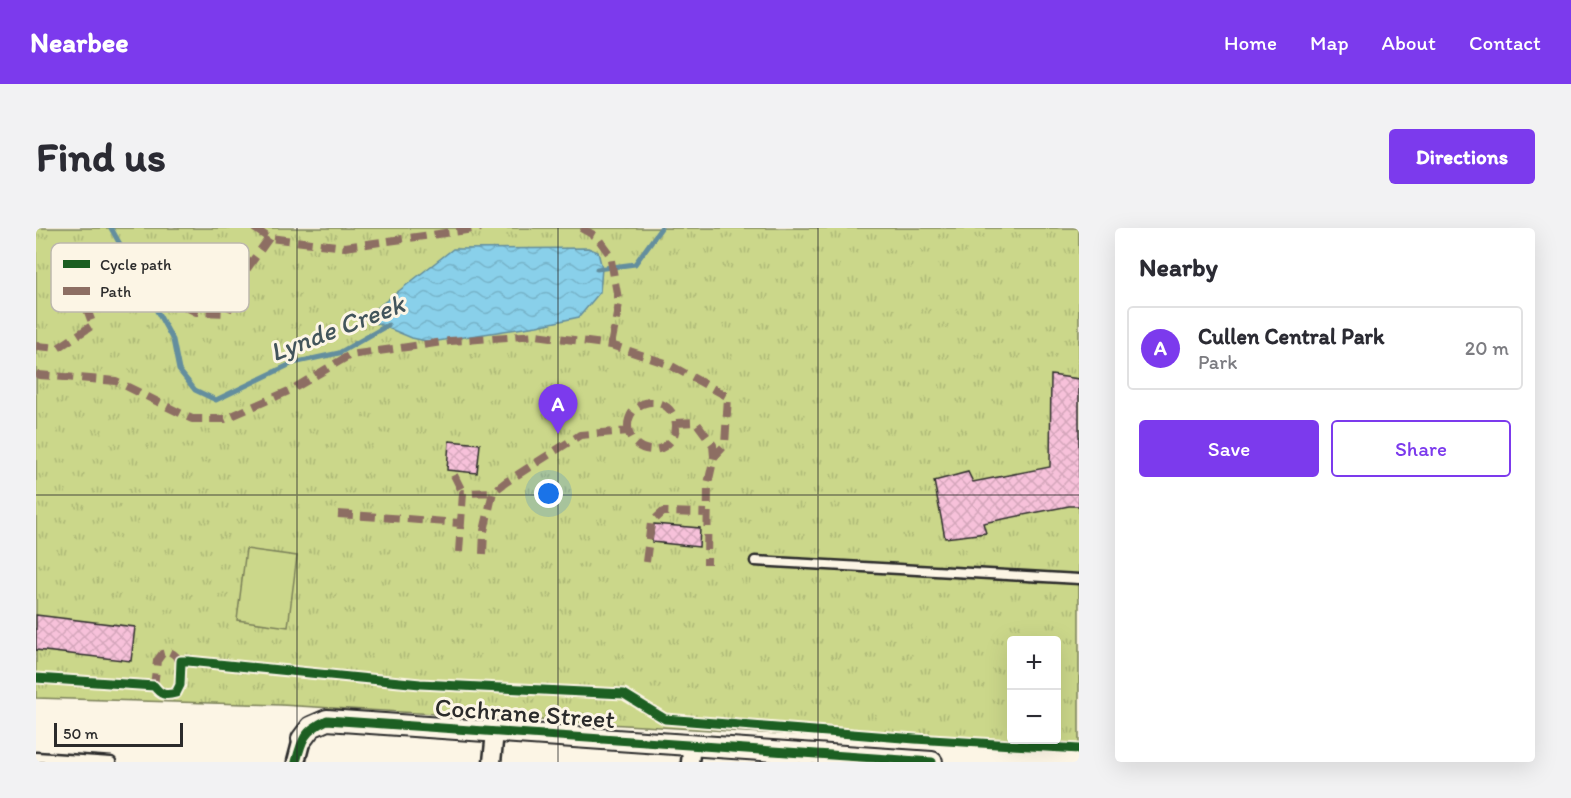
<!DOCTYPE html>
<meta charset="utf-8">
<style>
body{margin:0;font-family:Itim,sans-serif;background:#f2f2f3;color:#2b2b33}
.controls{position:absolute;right:18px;bottom:18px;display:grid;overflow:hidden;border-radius:6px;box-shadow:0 6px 24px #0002}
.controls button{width:54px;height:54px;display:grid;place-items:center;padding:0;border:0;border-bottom:2px solid #e1e1e2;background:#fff;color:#2b2b33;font:30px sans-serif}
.scale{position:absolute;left:18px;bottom:15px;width:129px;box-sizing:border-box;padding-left:6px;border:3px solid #2b2b2b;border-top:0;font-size:16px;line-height:21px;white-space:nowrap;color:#2b2b2b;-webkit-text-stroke:4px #fcf5e5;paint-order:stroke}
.you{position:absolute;left:513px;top:266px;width:21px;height:21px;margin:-15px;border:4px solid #fff;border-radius:50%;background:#1a73e8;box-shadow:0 0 0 9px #1a73e833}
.badge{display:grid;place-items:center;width:39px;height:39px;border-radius:50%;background:#7c3aed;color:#fff;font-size:20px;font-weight:700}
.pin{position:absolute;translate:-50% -50px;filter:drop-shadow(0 2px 3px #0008)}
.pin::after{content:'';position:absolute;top:32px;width:21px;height:18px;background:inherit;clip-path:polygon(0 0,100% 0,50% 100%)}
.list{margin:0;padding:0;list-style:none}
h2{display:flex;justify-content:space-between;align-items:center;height:78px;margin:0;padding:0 24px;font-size:26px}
h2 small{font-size:20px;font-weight:400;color:#7c7c81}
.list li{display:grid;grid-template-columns:39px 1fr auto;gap:18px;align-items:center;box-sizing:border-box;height:84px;margin:0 12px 12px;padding:0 12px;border:2px solid #e1e1e2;border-radius:6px}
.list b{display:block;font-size:22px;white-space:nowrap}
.list p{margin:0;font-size:20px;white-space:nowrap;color:#7c7c81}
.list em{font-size:20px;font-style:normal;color:#7c7c81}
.actions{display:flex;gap:12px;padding:18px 24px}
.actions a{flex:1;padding:14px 0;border:2px solid #7c3aed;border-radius:6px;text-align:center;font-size:21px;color:#7c3aed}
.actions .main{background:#7c3aed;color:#fff}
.map{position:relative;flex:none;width:1043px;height:534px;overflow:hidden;border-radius:6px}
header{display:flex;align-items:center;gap:36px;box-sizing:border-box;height:84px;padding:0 30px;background:#7c3aed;color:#fff}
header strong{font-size:28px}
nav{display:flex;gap:33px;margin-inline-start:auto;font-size:21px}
.intro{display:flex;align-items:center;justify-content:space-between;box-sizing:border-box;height:144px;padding:0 36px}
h1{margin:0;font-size:42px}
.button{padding:15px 27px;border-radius:6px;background:#7c3aed;color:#fff;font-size:21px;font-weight:700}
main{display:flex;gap:36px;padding:0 36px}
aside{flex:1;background:#fff;border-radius:6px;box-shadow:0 6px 24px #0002}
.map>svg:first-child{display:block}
</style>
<header>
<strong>Nearbee</strong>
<nav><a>Home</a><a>Map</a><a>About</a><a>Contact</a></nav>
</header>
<div class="intro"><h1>Find us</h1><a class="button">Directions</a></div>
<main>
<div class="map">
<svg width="1043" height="534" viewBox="0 0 1043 534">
<defs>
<pattern id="park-tufts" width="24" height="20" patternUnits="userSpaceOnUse" patternTransform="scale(1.5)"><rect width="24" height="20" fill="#cbd78a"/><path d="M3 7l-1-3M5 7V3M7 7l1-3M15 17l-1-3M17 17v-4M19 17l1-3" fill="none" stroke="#aeb977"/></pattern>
<pattern id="water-waves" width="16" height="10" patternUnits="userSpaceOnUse" patternTransform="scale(1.5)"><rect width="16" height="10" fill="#89d0ea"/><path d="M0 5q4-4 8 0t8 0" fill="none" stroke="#76b3c9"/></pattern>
<pattern id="building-cross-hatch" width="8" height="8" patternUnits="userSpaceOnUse" patternTransform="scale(1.5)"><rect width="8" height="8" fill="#f7c1da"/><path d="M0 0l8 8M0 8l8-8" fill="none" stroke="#d4a6bb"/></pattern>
</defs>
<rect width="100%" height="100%" fill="#fcf5e5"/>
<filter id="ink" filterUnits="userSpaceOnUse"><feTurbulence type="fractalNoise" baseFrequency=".0167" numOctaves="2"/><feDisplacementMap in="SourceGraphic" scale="12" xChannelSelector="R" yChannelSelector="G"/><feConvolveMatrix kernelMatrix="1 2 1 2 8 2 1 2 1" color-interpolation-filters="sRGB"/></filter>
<g filter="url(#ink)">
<path fill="url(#park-tufts)" stroke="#7b815a" stroke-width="1.5" fill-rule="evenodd" d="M 0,0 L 1043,0 L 1043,516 L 812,510 L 245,477 L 0,470 ZM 975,412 L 1020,412 L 1020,512 L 975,512 Z"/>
<path fill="#cbd78a" stroke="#7b815a" stroke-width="1.5" d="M 210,321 L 261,328 L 252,399 L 201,392 Z"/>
<path fill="url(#water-waves)" stroke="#638e9e" stroke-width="1.5" d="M 552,20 L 562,24 L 566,40 L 564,64 L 543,89 L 501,98 L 395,114 L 376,110 L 328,90 L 417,21 Z"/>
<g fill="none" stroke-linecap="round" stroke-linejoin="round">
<path stroke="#638e9e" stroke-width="5" d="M 75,0 L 137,112 L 143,142 L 159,162 L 180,172 L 257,135 L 303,125 L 352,97
M 561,41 L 599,36 L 625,0"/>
</g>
<path fill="url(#building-cross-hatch)" stroke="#2b2b2b" stroke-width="1.5" d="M 1015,147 L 1043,151 L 1043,278 L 1033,278 L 947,295 L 950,305 L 909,310 L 898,253 L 932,244 L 937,254 L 1014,239 Z
M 413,213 L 444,216 L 441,245 L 411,242 Z
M 618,296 L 664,300 L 663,319 L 616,314 Z
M 0,387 L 99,399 L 95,433 L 0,422 Z"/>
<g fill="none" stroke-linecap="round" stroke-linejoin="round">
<defs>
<path id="service" d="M 719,333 L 1043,351
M 0,529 L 75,534"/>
<path id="minor" d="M 260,534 L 266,511
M 456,534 L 459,504
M 654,534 L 656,518"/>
<path id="tertiary" d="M 266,511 L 275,499 L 291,492 L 896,534"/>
</defs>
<use href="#service" stroke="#2b2b2b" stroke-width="13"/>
<use href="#minor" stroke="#2b2b2b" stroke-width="21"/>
<use href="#tertiary" stroke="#2b2b2b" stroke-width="24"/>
<use href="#service" stroke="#fcf5e5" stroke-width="8"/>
<use href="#minor" stroke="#fcf5e5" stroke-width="16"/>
<use href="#tertiary" stroke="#fcf5e5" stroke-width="20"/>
<path stroke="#8d6e63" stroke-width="8" stroke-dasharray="15 8" stroke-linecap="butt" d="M 218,0 L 233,10 L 309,19 L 445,0
M 545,0 L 561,9 L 574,27 L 583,76 L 575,117
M 0,118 L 22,120 L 57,97 L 35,39 L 41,25 L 62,23 L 72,34 L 79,57 L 95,66 L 128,68 L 160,84 L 191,85 L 208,45 L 233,10
M 0,145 L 3,147 L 80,153 L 156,191 L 189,191 L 255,162 L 314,127 L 414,113 L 500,107 L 575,117 L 632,136 L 692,169 L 689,217 L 678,229 L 672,256 L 671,336
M592 198a24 24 0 1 1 48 0a24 24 0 1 1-48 0Z
M 640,195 L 660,194 L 677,217 L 678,229
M 418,247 L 427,265
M 302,286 L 424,295
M 423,324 L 427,265 L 457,264
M 447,326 L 448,303 L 457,264 L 470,254 L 544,207 L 592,203
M 610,334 L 615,295 L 627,284 L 671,285
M 134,424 C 149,431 147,452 140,465 C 129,468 125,467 118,458 L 121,433 L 126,426 Z"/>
<defs>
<path id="cycleway" d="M 0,450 L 118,458 C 125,467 129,468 140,465 L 144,457 L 145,433 L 152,433 L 384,456 L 588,466 L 629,491 L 879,511 L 1043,521
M 260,534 C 266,511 268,503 291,492 L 896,534"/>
</defs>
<use href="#cycleway" stroke="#fcf5e5" stroke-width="13"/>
<use href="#cycleway" stroke="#1b5e20" stroke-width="9"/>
</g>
</g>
<path fill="none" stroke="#2b2b2b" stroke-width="1.5" stroke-opacity="0.55" d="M 261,0 L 261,534M 522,0 L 522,534M 782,0 L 782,534M 0,267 L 1043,267"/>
<g text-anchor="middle" stroke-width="6" stroke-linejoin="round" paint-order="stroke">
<g font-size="26" fill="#2b2b2b" stroke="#fcf5e5">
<text transform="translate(489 485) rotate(4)" y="9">Cochrane Street</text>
</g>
<g font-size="27" font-style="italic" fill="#42545b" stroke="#fcf5e5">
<text transform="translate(301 100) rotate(-21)" y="9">Lynde Creek</text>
</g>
</g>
<rect x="15" y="15" width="198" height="69" rx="9" fill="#fcf5e5" stroke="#bdb8ad" stroke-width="1.5"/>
<rect x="27" y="32" width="27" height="8" fill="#1b5e20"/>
<rect x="27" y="59" width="27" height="8" fill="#8d6e63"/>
<g font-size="16" fill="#2b2b2b">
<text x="64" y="42">Cycle path</text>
<text x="64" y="69">Path</text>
</g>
</svg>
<div class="controls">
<button>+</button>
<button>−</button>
</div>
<div class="scale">50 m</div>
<div class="you"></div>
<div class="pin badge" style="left:522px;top:206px">A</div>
</div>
<aside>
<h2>Nearby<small></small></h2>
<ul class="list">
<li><span class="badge">A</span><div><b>Cullen Central Park</b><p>Park</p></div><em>20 m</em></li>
</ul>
<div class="actions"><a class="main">Save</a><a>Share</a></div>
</aside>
</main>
